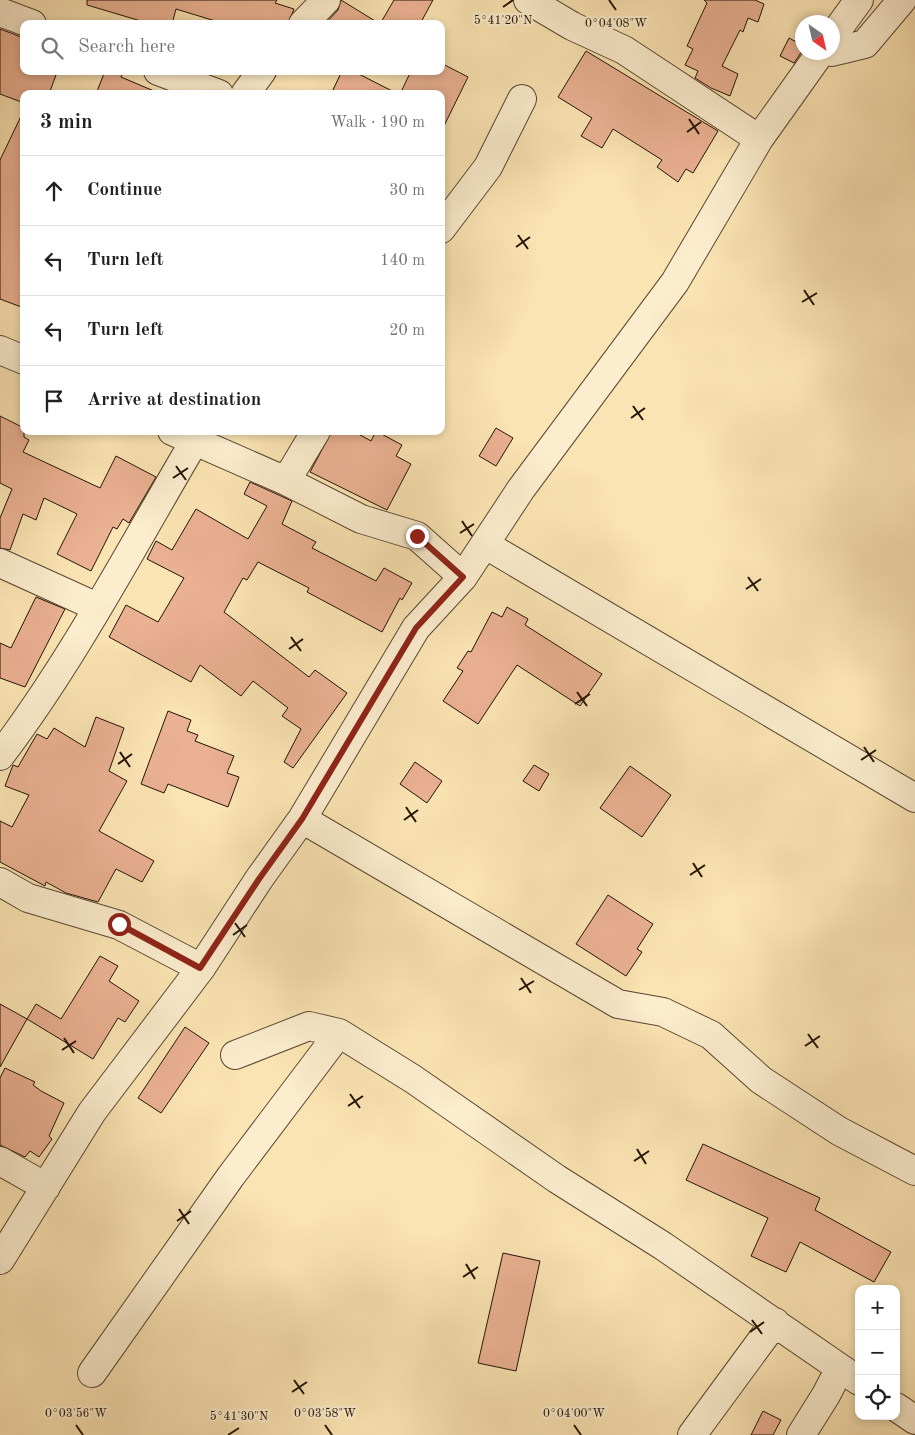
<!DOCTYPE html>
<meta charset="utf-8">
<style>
body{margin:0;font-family:"Old Standard TT",serif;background:#f2f2f2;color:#202124}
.controls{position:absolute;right:15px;bottom:15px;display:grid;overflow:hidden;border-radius:10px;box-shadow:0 2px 8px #0003}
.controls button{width:45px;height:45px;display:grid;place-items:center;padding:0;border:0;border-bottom:1px solid #e0e0e0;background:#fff;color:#202124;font:25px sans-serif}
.compass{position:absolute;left:795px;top:15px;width:45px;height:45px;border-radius:50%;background:#fff;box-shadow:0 2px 8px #0003;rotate:146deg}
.stop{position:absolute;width:15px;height:15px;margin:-11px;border:4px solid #8f2418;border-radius:50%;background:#fff}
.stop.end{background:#8f2418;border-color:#fff;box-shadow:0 1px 5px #0008}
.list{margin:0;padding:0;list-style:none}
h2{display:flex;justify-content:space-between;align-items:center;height:65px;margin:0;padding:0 20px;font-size:21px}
h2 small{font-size:16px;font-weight:400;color:#757577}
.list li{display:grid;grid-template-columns:32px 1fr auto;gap:15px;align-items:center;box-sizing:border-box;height:70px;padding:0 20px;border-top:1px solid #e0e0e0}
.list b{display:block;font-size:19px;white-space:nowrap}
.list em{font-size:16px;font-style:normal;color:#757577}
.icon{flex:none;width:28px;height:28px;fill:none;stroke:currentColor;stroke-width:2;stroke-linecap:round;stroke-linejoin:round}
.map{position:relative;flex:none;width:915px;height:1435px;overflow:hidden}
.search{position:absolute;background:#fff;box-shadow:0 2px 8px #0003;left:20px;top:20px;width:425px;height:55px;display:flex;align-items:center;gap:12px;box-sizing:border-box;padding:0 18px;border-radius:10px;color:#757577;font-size:19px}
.panel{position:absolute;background:#fff;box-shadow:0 2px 8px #0003;left:20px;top:90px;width:425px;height:345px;border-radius:10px}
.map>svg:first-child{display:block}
</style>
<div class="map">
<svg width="915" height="1435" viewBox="0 0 915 1435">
<rect width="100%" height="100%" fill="#fbe4b3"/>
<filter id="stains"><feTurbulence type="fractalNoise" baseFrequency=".004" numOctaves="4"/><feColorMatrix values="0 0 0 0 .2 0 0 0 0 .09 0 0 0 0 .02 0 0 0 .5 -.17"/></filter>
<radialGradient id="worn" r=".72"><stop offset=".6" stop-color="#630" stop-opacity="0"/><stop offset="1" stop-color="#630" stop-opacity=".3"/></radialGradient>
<path fill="#eab192" stroke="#221305" d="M 87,0 L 277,0 L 275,3 L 294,9 L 288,24 L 225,24 L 176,9 L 172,24 L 151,24 L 87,5 Z
M 341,0 L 380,24 L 394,0 L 433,0 L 420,24 L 325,24 L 338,10 Z
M 704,0 L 755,0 L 764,4 L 758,22 L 748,18 L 743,32 L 740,30 L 722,66 L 738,74 L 730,96 L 711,88 L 695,78 L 698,71 L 685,65 L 693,49 L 687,46 L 707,3 Z
M 0,29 L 24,38 L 24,71 L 45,71 L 56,75 L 49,94 L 24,94 L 24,103 L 0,94 Z
M 789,38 L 802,45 L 802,51 L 794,63 L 780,56 Z
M 586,51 L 718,131 L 693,173 L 686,169 L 678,182 L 657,167 L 662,160 L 613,129 L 602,148 L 581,136 L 592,118 L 558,97 Z
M 441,63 L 468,77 L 441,132 L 441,94 L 400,94 L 411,71 L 441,71 Z
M 105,71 L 124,71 L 121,77 L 161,94 L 96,94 Z
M 342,71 L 353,71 L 398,94 L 331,94 Z
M 24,110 L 24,308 L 0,299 L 0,160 Z
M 0,416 L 24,428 L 24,437 L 29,440 L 23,452 L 100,488 L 116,456 L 156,477 L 129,523 L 123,519 L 117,529 L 113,527 L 91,571 L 57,554 L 77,514 L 44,498 L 36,520 L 23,514 L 10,550 L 0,548 L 0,518 L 12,489 L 0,483 Z
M 496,428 L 513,438 L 496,466 L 479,456 Z
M 332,431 L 353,431 L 371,441 L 376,431 L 402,445 L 396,456 L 411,464 L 387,510 L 310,472 Z
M 250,482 L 292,501 L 282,524 L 316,542 L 312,548 L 376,581 L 384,568 L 412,583 L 402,600 L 400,598 L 382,632 L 307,592 L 309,588 L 258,562 L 247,580 L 243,578 L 224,612 L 309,677 L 315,670 L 347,693 L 293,768 L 284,762 L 301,729 L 282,716 L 288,708 L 253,681 L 241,696 L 200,665 L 191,682 L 109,637 L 126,605 L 158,622 L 184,578 L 147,559 L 156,541 L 172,550 L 196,509 L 248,539 L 267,506 L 244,494 Z
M 36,597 L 65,609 L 25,687 L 0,678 L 0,643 L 11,648 Z
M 507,607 L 528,619 L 525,625 L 602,674 L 580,706 L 517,665 L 478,724 L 443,701 L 463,671 L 457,668 L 468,651 L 471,652 L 492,612 L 502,617 Z
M 168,711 L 191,720 L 187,731 L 198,735 L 195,741 L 234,756 L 227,773 L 239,777 L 228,807 L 168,784 L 164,793 L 141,784 Z
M 96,717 L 124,728 L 109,771 L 127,781 L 99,831 L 154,861 L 142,882 L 116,869 L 98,902 L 66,893 L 46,882 L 45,886 L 0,862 L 0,821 L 12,827 L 29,795 L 5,786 L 13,765 L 18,767 L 37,734 L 47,739 L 54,728 L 85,747 Z
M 415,762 L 442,781 L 427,803 L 400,784 Z
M 534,765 L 549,774 L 539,791 L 523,781 Z
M 630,766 L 671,795 L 642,837 L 600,808 Z
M 608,895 L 653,924 L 637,949 L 642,952 L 626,976 L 576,944 Z
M 100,956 L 118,966 L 109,981 L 139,1001 L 125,1022 L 118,1018 L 93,1059 L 27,1019 L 36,1004 L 61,1019 Z
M 0,1004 L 27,1019 L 0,1067 Z
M 185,1027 L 209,1043 L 161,1113 L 138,1098 Z
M 5,1068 L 35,1082 L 33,1085 L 41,1091 L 64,1103 L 49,1136 L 52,1139 L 39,1157 L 30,1151 L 25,1157 L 0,1145 L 0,1078 Z
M 703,1144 L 820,1198 L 815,1210 L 891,1252 L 874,1282 L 800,1242 L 786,1272 L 751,1256 L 768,1218 L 686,1180 Z
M 503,1253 L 540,1261 L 516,1371 L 478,1363 Z
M 763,1411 L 781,1420 L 773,1435 L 751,1435 Z"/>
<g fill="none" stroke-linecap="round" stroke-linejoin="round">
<defs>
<path id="minor" d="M 528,0 L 572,26 L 624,50 L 759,139
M 0,12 L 32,24
M 303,24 L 326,0
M 832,37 L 859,0
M 832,52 L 865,44 L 902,0
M 158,71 L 219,94
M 245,94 L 262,71
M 441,229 L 488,167 L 522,99
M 0,350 L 24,360
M 172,431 L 286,481 L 361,519 L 417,536 L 463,577
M 286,481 L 316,431
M 486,545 L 915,798
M 0,563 L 97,607
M 0,756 C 73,660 132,547 194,442
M 302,819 L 618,1004 L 663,1012 L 711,1035 L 761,1080 L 839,1131 L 915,1171
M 0,882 L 28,898 L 119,925 L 201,968
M 235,1055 L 309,1026 L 339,1033 L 413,1079 L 557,1179 L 663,1246 L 859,1381
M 0,1161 L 46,1187
M 0,1260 L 92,1112 L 201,968 L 259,879 L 302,819 L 416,628 L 463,577 L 521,489 L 675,282 L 759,139 L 821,52
M 92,1373 L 231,1176 L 339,1033
M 896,1407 L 915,1420
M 692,1435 L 775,1322
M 801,1435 L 826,1395 L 840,1368"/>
</defs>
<use href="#minor" stroke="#584730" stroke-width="30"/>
<use href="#minor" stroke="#fcedce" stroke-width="28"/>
</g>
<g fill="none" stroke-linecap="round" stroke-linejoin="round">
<path stroke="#8f2418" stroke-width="6" d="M 119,924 L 200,968 L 259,879 L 302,819 L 416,628 L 463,577 L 417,536"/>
</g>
<path fill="none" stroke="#221305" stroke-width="2" d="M 609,0 L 616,10M 503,7 L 513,0M 689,119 L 699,134M 687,132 L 701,122M 518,235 L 528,249M 516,247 L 530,237M 804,290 L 814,305M 802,302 L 817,293M 633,406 L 643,420M 631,418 L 645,408M 176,466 L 186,480M 173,478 L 188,468M 462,521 L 472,536M 460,533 L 474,524M 748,577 L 758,591M 746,589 L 761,579M 291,637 L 301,651M 289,649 L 303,639M 577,692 L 587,706M 575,704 L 590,694M 864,747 L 874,762M 120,752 L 130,767M 861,760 L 876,750M 118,764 L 132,754M 406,807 L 416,822M 404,820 L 418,810M 693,863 L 702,877M 690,875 L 705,865M 235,923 L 245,937M 233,935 L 247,925M 521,978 L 531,993M 519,990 L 534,981M 808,1034 L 818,1048M 64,1038 L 74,1053M 805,1046 L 820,1036M 62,1050 L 76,1041M 350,1094 L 360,1108M 348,1106 L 363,1096M 637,1149 L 646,1164M 634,1161 L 649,1151M 179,1209 L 189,1224M 177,1221 L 191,1211M 466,1264 L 475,1279M 463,1277 L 478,1267M 752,1320 L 762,1334M 750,1332 L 764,1322M 294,1380 L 304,1394M 292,1392 L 307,1382M 76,1425 L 83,1435M 325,1425 L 332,1435M 574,1425 L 581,1435M 228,1435 L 239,1428"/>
<g font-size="12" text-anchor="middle" fill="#221305" stroke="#fcedce" stroke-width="4.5" stroke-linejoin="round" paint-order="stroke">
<text x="503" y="24">5°41'20"N</text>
<text x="616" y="27">0°04'08"W</text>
<text x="76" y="1417">0°03'56"W</text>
<text x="325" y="1417">0°03'58"W</text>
<text x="574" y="1417">0°04'00"W</text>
<text x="239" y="1420">5°41'30"N</text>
</g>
<rect width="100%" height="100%" filter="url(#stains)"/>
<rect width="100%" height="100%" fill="url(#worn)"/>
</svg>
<div class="controls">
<button>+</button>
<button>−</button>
<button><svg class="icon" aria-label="locate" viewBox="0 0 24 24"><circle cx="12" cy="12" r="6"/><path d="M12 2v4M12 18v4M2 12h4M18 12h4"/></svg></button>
</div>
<svg class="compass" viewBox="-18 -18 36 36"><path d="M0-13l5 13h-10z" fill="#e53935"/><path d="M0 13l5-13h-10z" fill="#757577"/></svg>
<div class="stop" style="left:119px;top:924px"></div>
<div class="stop end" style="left:417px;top:536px"></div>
<div class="search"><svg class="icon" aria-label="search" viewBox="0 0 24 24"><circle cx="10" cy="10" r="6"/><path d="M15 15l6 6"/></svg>Search here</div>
<section class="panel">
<h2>3 min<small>Walk · 190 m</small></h2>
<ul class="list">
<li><svg class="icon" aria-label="ahead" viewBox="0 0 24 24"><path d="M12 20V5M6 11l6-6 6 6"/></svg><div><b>Continue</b></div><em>30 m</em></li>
<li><svg class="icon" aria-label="left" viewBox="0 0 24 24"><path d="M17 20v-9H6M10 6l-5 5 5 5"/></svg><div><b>Turn left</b></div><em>140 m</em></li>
<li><svg class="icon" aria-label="left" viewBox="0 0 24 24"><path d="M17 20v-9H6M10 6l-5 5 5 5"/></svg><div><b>Turn left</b></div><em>20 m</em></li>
<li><svg class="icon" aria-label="arrive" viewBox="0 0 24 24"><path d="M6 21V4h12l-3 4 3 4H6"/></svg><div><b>Arrive at destination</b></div></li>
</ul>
</section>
</div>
